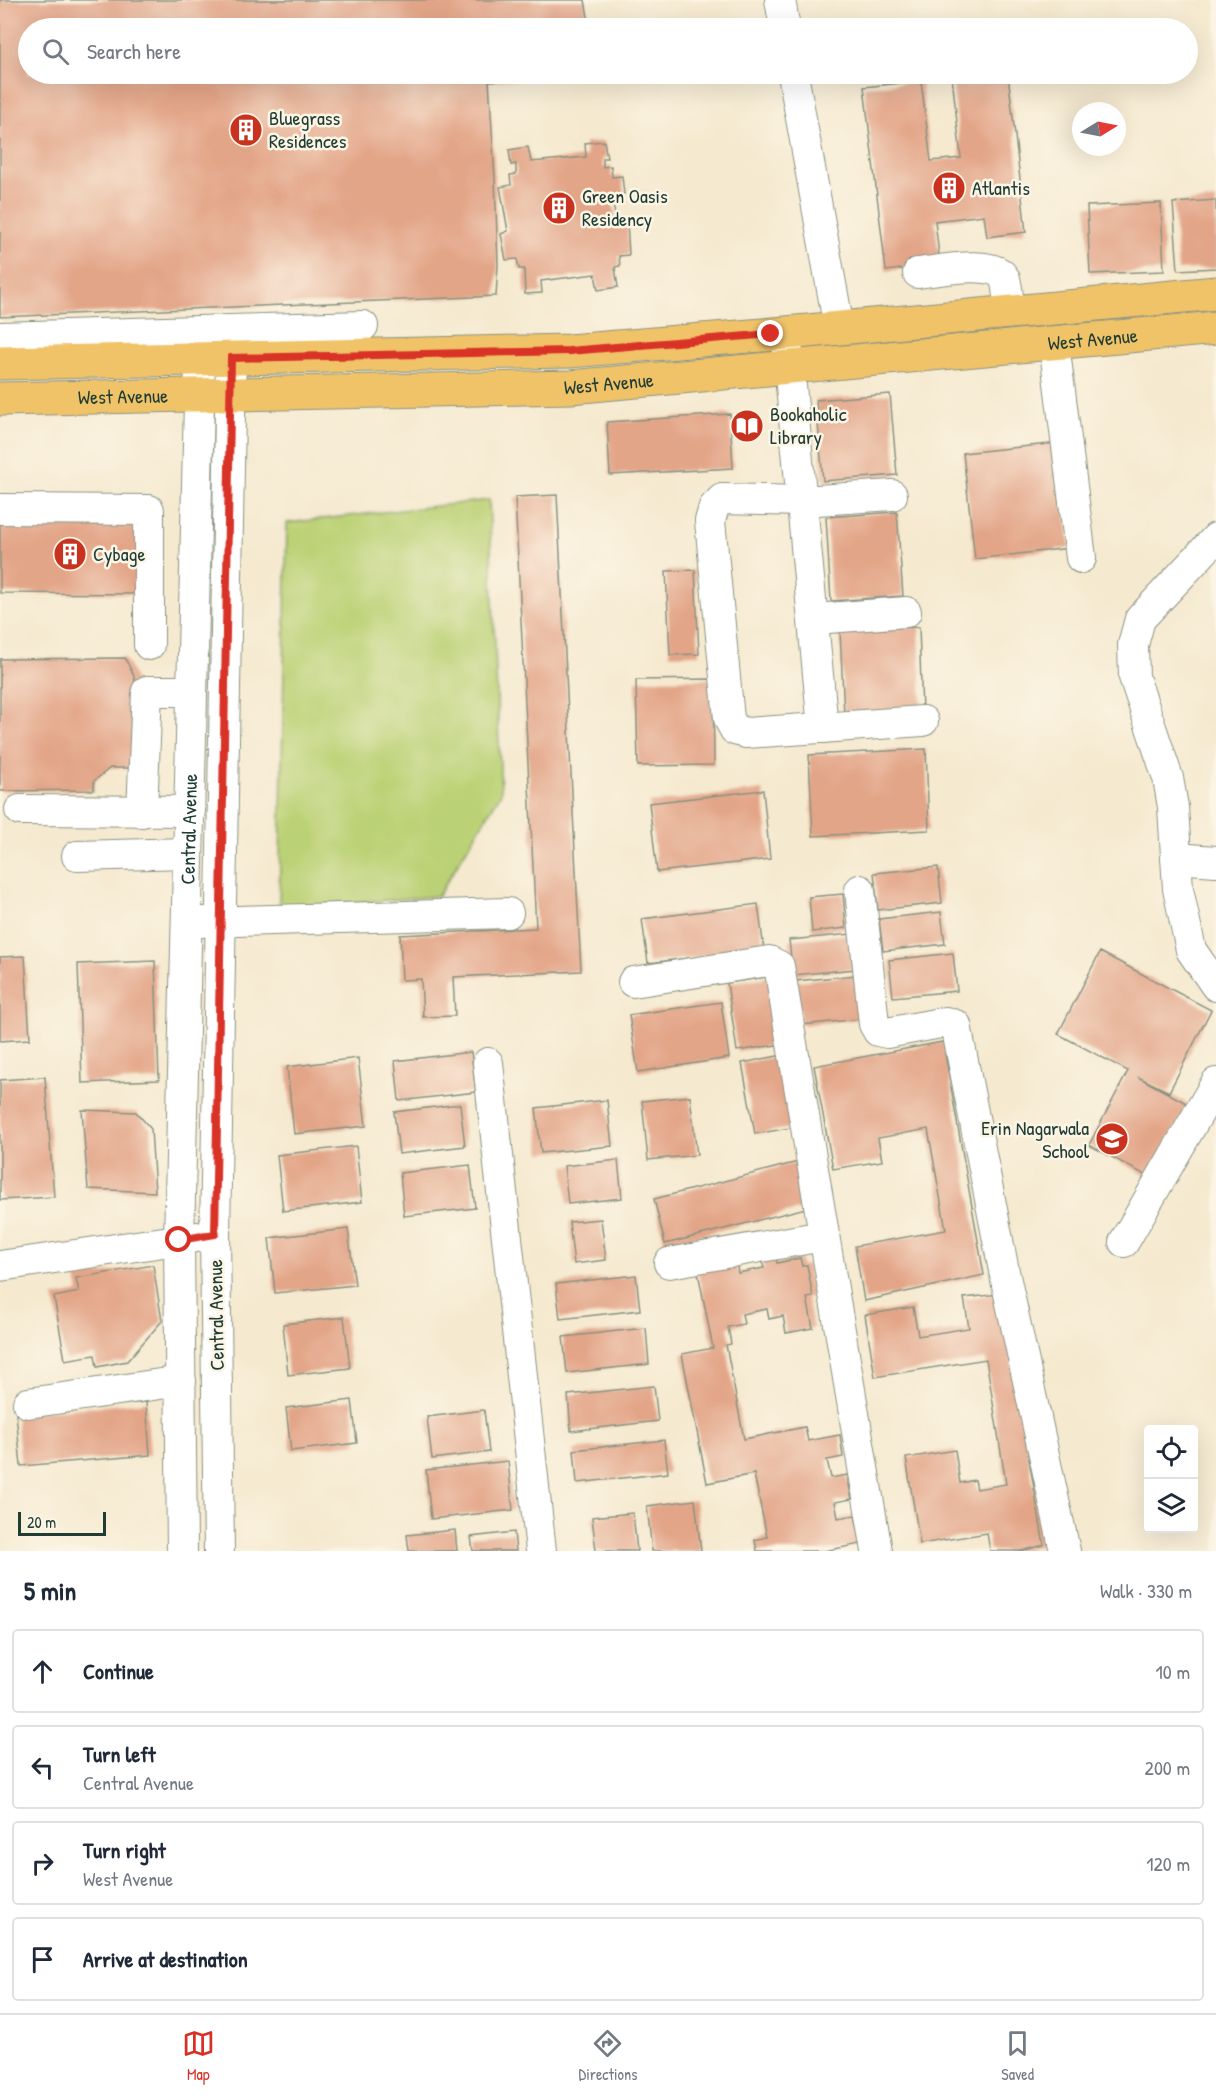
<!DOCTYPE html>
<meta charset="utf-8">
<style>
body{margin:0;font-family:"Patrick Hand",sans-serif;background:#f6f6f7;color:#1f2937}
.controls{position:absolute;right:18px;bottom:18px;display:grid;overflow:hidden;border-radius:6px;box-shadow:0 6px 24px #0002}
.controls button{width:54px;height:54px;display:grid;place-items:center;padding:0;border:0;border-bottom:2px solid #e0e1e3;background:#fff;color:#1f2937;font:30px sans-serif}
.compass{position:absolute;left:1072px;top:102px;width:54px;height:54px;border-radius:50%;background:#fff;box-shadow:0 6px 24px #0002;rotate:80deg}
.scale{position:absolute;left:18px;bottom:15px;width:88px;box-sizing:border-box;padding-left:6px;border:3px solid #1f3d34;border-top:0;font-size:16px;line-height:21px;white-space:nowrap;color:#1f3d34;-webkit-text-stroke:4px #fcf5e5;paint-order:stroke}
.stop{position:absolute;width:18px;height:18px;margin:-14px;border:4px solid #d93025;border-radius:50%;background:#fff}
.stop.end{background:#d93025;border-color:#fff;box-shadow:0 2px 6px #0008}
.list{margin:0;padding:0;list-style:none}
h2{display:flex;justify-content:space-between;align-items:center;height:78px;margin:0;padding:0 24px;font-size:26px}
h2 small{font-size:20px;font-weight:400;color:#747a83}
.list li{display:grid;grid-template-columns:39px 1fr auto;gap:18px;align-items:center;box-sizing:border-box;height:84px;margin:0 12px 12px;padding:0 12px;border:2px solid #e0e1e3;border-radius:6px}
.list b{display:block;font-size:22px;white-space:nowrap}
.list p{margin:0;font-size:20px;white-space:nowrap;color:#747a83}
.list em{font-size:20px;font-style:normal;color:#747a83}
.icon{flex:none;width:33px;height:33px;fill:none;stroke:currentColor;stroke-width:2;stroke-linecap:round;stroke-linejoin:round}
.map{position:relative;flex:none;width:1216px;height:1551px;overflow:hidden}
.search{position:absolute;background:#fff;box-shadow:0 6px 24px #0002;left:18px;right:18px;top:18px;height:66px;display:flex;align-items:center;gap:15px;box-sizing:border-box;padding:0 21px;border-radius:33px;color:#747a83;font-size:22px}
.sheet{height:462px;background:#fff}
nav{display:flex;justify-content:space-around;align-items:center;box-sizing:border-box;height:84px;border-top:2px solid #e0e1e3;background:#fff;font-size:16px;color:#747a83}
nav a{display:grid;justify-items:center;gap:3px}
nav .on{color:#d93025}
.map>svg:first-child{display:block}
</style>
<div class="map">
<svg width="1216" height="1551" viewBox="0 0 1216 1551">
<rect width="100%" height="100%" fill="#fcf5e5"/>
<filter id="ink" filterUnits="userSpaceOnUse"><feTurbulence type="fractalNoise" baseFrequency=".0167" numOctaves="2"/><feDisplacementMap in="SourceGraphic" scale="12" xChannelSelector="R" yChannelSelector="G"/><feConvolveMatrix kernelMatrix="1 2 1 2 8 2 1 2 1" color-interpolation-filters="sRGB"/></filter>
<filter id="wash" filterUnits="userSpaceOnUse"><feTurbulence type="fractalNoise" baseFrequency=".008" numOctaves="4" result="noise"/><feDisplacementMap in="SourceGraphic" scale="24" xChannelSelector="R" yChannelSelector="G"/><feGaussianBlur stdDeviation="1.35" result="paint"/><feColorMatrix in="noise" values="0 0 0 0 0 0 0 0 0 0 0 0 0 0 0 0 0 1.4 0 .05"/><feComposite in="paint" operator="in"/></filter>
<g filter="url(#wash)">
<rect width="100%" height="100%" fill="#f5e9cf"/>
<path fill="#bbd175" stroke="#6d8754" stroke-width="1.5" d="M 489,500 L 501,793 L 438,896 L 279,909 L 287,523 Z"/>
<g id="blocks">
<path fill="#e3a588" d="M 0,0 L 585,0 L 590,28 L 28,28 L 28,74 L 597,74 L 598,77 L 489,81 L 495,179 L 498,265 L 496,296 L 0,317 Z
M 983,74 L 1008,74 L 1026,232 L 987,237 L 984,215 L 935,221 L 940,264 L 886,271 L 864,87 L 921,81 L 931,161 L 961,158 L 952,77 Z
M 604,141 L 607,158 L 603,158 L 603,167 L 611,166 L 612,177 L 622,176 L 624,194 L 612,195 L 616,223 L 627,222 L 629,255 L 619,256 L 620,266 L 615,267 L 618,287 L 598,290 L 595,274 L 541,281 L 542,293 L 525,294 L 524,269 L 519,269 L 517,259 L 506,260 L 501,234 L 508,231 L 500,187 L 511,185 L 510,175 L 516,174 L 516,164 L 511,165 L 509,150 L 528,147 L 531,162 L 586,157 L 585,143 Z
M 1216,200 L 1216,268 L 1178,270 L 1173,203 Z
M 1161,203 L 1164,271 L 1090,274 L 1087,206 Z
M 890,394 L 897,475 L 823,481 L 816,400 Z
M 730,414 L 733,468 L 610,475 L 607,422 Z
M 1058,443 L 1070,548 L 975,559 L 963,453 Z
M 557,495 L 581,971 L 453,977 L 455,1016 L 423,1017 L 421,979 L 402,980 L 400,935 L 536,928 L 515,497 Z
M 897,512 L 903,596 L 831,601 L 826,517 Z
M 0,515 L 139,515 L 139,594 L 0,593 Z
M 695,570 L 699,654 L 670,655 L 666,571 Z
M 919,627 L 922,712 L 844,715 L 840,631 Z
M 125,658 L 134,676 L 138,701 L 138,768 L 110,768 L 94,781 L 94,790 L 0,791 L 0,659 Z
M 713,679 L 714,765 L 638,766 L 636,680 Z
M 926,749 L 929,830 L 813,836 L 809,755 Z
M 763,790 L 770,859 L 657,872 L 649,803 Z
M 938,867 L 942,903 L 878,910 L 874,873 Z
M 843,894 L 846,928 L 812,932 L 809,897 Z
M 758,904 L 764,949 L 648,963 L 642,919 Z
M 941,912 L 945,944 L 883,951 L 879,919 Z
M 852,934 L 856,969 L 793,975 L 789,940 Z
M 1100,952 L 1211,1010 L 1169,1092 L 1138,1077 L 1188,1104 L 1149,1177 L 1089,1145 L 1128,1071 L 1058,1034 Z
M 953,953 L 957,991 L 893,997 L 889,960 Z
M 25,956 L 30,1039 L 0,1041 L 0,957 Z
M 155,961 L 159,1080 L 82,1083 L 78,964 Z
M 856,975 L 861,1019 L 801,1025 L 796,981 Z
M 773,976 L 783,1044 L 737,1051 L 727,983 Z
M 721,1002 L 729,1058 L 638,1072 L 629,1015 Z
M 943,1042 L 984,1275 L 864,1301 L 855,1246 L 946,1230 L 928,1129 L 878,1138 L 882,1161 L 833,1169 L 814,1066 Z
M 471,1052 L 476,1092 L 399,1101 L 395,1061 Z
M 783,1055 L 796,1127 L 755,1134 L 742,1063 Z
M 358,1058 L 366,1126 L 294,1134 L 287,1067 Z
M 45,1077 L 54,1197 L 0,1200 L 0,1080 Z
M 690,1096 L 697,1155 L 648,1160 L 642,1101 Z
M 607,1100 L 612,1146 L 541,1153 L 536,1108 Z
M 460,1104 L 465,1146 L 399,1154 L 394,1112 Z
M 82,1110 L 136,1112 L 151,1129 L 155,1192 L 88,1189 Z
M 356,1146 L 362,1202 L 283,1211 L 277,1155 Z
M 618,1160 L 622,1198 L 568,1204 L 564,1166 Z
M 798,1162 L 810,1207 L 665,1244 L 654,1199 Z
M 470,1165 L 475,1208 L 404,1216 L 400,1173 Z
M 601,1219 L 606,1260 L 574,1264 L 569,1222 Z
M 348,1229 L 355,1285 L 275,1293 L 269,1238 Z
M 775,1253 L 777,1263 L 800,1258 L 802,1266 L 807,1265 L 813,1297 L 807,1298 L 813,1328 L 786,1333 L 783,1316 L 769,1319 L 767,1309 L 742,1314 L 744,1324 L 728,1327 L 731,1344 L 726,1345 L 744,1439 L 805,1427 L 808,1441 L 840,1435 L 843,1457 L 827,1460 L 831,1478 L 847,1475 L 852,1499 L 835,1502 L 838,1518 L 855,1515 L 861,1544 L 824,1551 L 757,1551 L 755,1540 L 767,1537 L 754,1474 L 707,1483 L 682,1354 L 713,1348 L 696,1262 L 735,1255 L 738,1273 L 764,1268 L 761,1256 Z
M 153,1265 L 162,1321 L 127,1361 L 97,1367 L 95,1355 L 65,1360 L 54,1297 L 79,1292 L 76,1278 Z
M 636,1275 L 640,1310 L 560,1319 L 556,1284 Z
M 1000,1294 L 1044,1545 L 1021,1551 L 990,1551 L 987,1533 L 920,1544 L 906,1458 L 955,1450 L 960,1483 L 975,1480 L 977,1489 L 1006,1484 L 986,1359 L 875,1377 L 865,1315 L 913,1307 L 918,1336 L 969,1328 L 964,1298 Z
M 344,1317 L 350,1368 L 288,1375 L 283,1324 Z
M 646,1328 L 649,1364 L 567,1373 L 563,1337 Z
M 654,1386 L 658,1421 L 571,1431 L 568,1395 Z
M 352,1400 L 357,1443 L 291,1451 L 286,1408 Z
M 146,1402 L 150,1455 L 21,1466 L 16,1414 Z
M 484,1410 L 489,1452 L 432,1459 L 427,1417 Z
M 664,1440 L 668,1473 L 577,1483 L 574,1450 Z
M 508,1461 L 513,1510 L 431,1519 L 426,1470 Z
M 695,1500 L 701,1551 L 652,1551 L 647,1506 Z
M 633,1513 L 637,1551 L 596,1551 L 592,1517 Z
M 455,1530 L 457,1551 L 409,1551 L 407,1535 Z
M 514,1532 L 516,1551 L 473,1551 L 471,1537 Z"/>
</g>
</g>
<g filter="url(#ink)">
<use href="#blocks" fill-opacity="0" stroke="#8a9382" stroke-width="1.5"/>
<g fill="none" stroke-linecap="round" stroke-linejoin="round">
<defs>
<g id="minor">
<path d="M 780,0 L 785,28"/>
<path d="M 793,74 L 839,328"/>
<path d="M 918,273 C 936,271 996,258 1005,279 C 1008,288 1008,302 1010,312"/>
<path d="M 0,337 L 363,326"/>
<path d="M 787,343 L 823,728"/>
<path d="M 1054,343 L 1081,558"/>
<path d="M 892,495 L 802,501 L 722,499 L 714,507 L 710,521 L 729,719 L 735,730 L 746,733 L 923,721"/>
<path d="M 0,509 L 149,510 L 149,645"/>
<path d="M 1216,538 L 1140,619 L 1133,645 L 1134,677 L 1168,778 L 1173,807 L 1178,889 L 1191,950 L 1216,986"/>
<path d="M 815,619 L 906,612"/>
<path d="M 20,810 L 190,811"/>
<path d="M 142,812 L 147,691 L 192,691"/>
<path d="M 77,856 L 187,853"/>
<path d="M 1176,858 L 1216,861"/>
<path d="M 860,890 L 874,1024 L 878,1031 L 887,1033 L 946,1022 L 956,1025 L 1004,1271 L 1065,1551"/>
<path d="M 202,922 L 508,913"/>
<path d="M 633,982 L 769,961 L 779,966 L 877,1551"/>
<path d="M 488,1063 L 541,1551"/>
<path d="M 1124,1242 L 1216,1083"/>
<path d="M 669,1263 L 823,1236"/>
<path d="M 0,1266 L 197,1237"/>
<path d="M 28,1403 L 181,1381"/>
<path id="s1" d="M 182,1551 L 179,1240 L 200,359"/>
<path d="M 219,1551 L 215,1234 L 231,358"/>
</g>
<g id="major">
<path d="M 0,363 L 569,351 L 786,333 L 1216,293"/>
<path id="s2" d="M 0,399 L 571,387 L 1216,328"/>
</g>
</defs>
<use href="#minor" stroke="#8a9382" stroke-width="32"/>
<use href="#major" stroke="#8a9382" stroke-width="35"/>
<use href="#minor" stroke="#fff" stroke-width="30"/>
<use href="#major" stroke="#f0c369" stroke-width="33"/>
</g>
</g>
<g fill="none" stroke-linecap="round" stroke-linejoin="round" filter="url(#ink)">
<path stroke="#d93025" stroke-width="8" d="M 179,1240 L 215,1234 L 231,358 L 569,351 L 771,334"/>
</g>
<defs>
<symbol id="building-disc" viewBox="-11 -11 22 22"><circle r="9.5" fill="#c8321e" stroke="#fcf5e5"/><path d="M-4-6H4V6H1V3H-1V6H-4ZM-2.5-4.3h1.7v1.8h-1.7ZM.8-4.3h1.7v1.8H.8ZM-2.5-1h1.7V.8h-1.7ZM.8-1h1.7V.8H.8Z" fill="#fff"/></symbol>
<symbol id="library-disc" viewBox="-11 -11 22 22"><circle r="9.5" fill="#c8321e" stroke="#fcf5e5"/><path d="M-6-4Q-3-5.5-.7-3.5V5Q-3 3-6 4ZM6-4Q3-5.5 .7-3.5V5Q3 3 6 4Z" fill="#fff"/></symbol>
<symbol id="school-disc" viewBox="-11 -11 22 22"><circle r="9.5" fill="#c8321e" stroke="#fcf5e5"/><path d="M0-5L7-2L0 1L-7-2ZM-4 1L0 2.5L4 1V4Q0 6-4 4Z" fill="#fff"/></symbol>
</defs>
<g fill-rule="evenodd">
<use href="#building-disc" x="227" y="111" width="38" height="38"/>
<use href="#building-disc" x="930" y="169" width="38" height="38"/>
<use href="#building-disc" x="540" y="189" width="38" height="38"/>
<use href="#library-disc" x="728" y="407" width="38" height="38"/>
<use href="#building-disc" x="51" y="535" width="38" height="38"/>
<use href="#school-disc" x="1093" y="1120" width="38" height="38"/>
</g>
<g text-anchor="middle" stroke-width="5" stroke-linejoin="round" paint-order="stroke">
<g font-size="20" fill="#1f3d34" stroke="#fcf5e5" text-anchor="start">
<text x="269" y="125">Bluegrass<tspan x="269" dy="23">Residences</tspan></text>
<text x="972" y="195">Atlantis</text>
<text x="582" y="203">Green Oasis<tspan x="582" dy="23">Residency</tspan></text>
<text x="770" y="421">Bookaholic<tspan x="770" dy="23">Library</tspan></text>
<text x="93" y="561">Cybage</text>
<text x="1089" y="1135" text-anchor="end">Erin Nagarwala<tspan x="1089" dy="23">School</tspan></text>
</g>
<g font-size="20" fill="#1f3d34" stroke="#fcf5e5">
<text dy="7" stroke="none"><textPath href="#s2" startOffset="1095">West Avenue</textPath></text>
<text dy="7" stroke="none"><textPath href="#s2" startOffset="609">West Avenue</textPath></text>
<text dy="7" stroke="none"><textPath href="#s2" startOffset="123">West Avenue</textPath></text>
<text dy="7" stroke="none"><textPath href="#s1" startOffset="722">Central Avenue</textPath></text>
<text transform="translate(216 1315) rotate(-91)" y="7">Central Avenue</text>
</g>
</g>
</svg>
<div class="controls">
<button><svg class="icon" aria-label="locate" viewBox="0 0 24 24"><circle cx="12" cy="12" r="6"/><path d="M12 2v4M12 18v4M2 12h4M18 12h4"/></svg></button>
<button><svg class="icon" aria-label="layers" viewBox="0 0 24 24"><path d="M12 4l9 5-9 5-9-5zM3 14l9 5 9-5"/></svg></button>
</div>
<svg class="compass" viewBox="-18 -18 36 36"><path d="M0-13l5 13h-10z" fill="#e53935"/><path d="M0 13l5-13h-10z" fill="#747a83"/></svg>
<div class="scale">20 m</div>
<div class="stop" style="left:179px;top:1240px"></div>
<div class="stop end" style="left:771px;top:334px"></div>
<div class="search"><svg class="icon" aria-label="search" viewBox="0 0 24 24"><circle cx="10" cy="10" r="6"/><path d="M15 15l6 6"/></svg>Search here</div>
</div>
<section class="sheet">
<h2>5 min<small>Walk · 330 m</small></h2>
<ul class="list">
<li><svg class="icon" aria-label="ahead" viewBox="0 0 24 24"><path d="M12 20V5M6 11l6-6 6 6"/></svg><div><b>Continue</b></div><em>10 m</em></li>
<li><svg class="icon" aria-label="left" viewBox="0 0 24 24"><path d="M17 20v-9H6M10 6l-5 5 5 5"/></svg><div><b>Turn left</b><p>Central Avenue</p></div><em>200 m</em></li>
<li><svg class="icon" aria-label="right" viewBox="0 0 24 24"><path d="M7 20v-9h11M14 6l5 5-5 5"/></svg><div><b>Turn right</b><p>West Avenue</p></div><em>120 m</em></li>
<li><svg class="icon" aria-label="arrive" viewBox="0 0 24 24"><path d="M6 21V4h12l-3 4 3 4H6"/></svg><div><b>Arrive at destination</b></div></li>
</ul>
</section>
<nav>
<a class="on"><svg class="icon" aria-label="map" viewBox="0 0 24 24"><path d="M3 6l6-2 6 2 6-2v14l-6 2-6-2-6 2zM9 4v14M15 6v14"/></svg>Map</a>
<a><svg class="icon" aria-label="directions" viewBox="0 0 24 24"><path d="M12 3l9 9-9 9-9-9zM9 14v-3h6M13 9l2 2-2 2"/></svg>Directions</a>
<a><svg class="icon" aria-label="saved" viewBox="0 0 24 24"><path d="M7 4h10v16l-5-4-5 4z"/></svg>Saved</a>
</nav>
